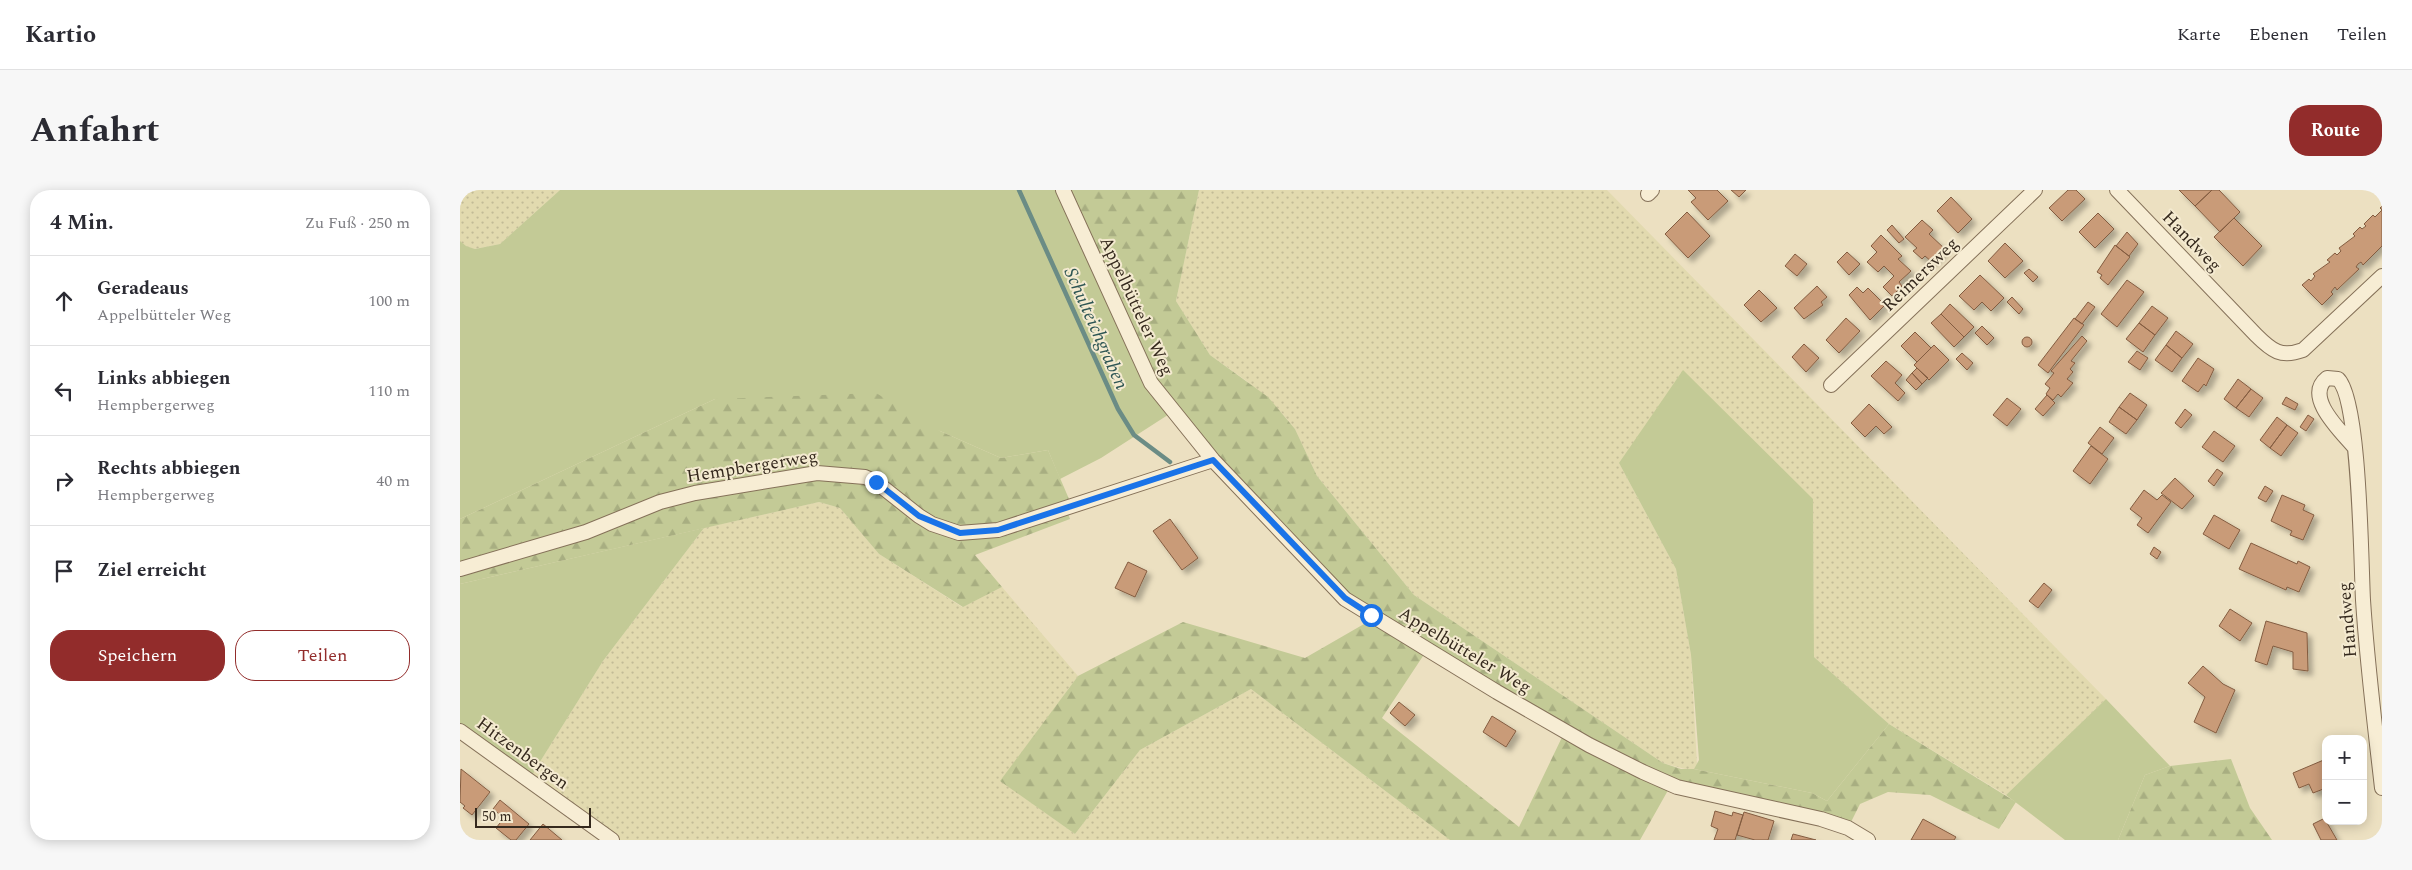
<!DOCTYPE html>
<html lang="de">
<meta charset="utf-8">
<style>
body{margin:0;font-family:Spectral,serif;background:#f7f7f7;color:#2b2b33}
.controls{position:absolute;right:15px;bottom:15px;display:grid;overflow:hidden;border-radius:10px;box-shadow:0 2px 12px #0003}
.controls button{width:45px;height:45px;display:grid;place-items:center;padding:0;border:0;border-bottom:1px solid #e1e1e2;background:#fff;color:#2b2b33;font:25px sans-serif}
.scale{position:absolute;left:15px;bottom:12px;width:116px;box-sizing:border-box;padding-left:5px;border:2px solid #35291d;border-top:0;font-size:14px;line-height:18px;white-space:nowrap;color:#35291d;-webkit-text-stroke:4px #f4ead0;paint-order:stroke}
.stop{position:absolute;width:15px;height:15px;margin:-11px;border:4px solid #1a73e8;border-radius:50%;background:#fff}
.stop.end{background:#1a73e8;border-color:#fff;box-shadow:0 1px 5px #0008}
.list{margin:0;padding:0;list-style:none}
h2{display:flex;justify-content:space-between;align-items:center;height:65px;margin:0;padding:0 20px;font-size:21px}
h2 small{font-size:16px;font-weight:400;color:#7c7c81}
.list li{display:grid;grid-template-columns:32px 1fr auto;gap:15px;align-items:center;box-sizing:border-box;height:90px;padding:0 20px;border-top:1px solid #e1e1e2}
.list b{display:block;font-size:19px;white-space:nowrap}
.list p{margin:0;font-size:16px;white-space:nowrap;color:#7c7c81}
.list em{font-size:16px;font-style:normal;color:#7c7c81}
.actions{display:flex;gap:10px;padding:15px 20px}
.actions a{flex:1;padding:11px 0;border:1px solid #922c2b;border-radius:20px;text-align:center;font-size:18px;color:#922c2b}
.actions .main{background:#922c2b;color:#fff}
.icon{flex:none;width:28px;height:28px;fill:none;stroke:currentColor;stroke-width:2;stroke-linecap:round;stroke-linejoin:round}
.map{position:relative;flex:none;width:1922px;height:650px;overflow:hidden;border-radius:20px}
header{display:flex;align-items:center;gap:30px;box-sizing:border-box;height:70px;padding:0 25px;background:#fff;border-bottom:1px solid #e1e1e2}
header strong{font-size:24px}
nav{display:flex;gap:28px;margin-inline-start:auto;font-size:18px}
.intro{display:flex;align-items:center;justify-content:space-between;box-sizing:border-box;height:120px;padding:0 30px}
h1{margin:0;font-size:35px}
.button{padding:12px 22px;border-radius:20px;background:#922c2b;color:#fff;font-size:18px;font-weight:700}
main{display:flex;gap:30px;padding:0 30px}
aside{flex:1;background:#fff;border-radius:20px;box-shadow:0 2px 12px #0003}
.map>svg:first-child{display:block}
</style>
<header>
<strong>Kartio</strong>
<nav><a>Karte</a><a>Ebenen</a><a>Teilen</a></nav>
</header>
<div class="intro"><h1>Anfahrt</h1><a class="button">Route</a></div>
<main>
<aside>
<h2>4 Min.<small>Zu Fuß · 250 m</small></h2>
<ul class="list">
<li><svg class="icon" aria-label="ahead" viewBox="0 0 24 24"><path d="M12 20V5M6 11l6-6 6 6"/></svg><div><b>Geradeaus</b><p>Appelbütteler Weg</p></div><em>100 m</em></li>
<li><svg class="icon" aria-label="left" viewBox="0 0 24 24"><path d="M17 20v-9H6M10 6l-5 5 5 5"/></svg><div><b>Links abbiegen</b><p>Hempbergerweg</p></div><em>110 m</em></li>
<li><svg class="icon" aria-label="right" viewBox="0 0 24 24"><path d="M7 20v-9h11M14 6l5 5-5 5"/></svg><div><b>Rechts abbiegen</b><p>Hempbergerweg</p></div><em>40 m</em></li>
<li><svg class="icon" aria-label="arrive" viewBox="0 0 24 24"><path d="M6 21V4h12l-3 4 3 4H6"/></svg><div><b>Ziel erreicht</b></div></li>
</ul>
<div class="actions"><a class="main">Speichern</a><a>Teilen</a></div>
</aside>
<div class="map">
<svg width="1922" height="650" viewBox="0 0 1922 650">
<defs>
<pattern id="farmland-dots" width="8" height="8" patternUnits="userSpaceOnUse" patternTransform="scale(1.25)"><rect width="8" height="8" fill="#e2daaf"/><path d="M2 2h.1M6 6h.1" fill="none" stroke="#c2bb96" stroke-width="1.8" stroke-linecap="round"/></pattern>
<pattern id="forest-firs" width="22" height="20" patternUnits="userSpaceOnUse" patternTransform="scale(1.25)"><rect width="22" height="20" fill="#c3ca96"/><path d="M5 1l3.5 6h-7zM16 11l3.5 6h-7z" fill="#a8ae81"/></pattern>
<filter id="shadow"><feDropShadow dx="4.5" dy="4.5" stdDeviation="2.5" flood-color="#0004"/></filter>
</defs>
<rect width="100%" height="100%" fill="#ece0c1"/>
<path fill="url(#farmland-dots)" d="M 0,0 L 100,0 L 40,54 L 15,59 L 5,56 L 0,51 Z
M 739,0 L 1147,0 L 1646,509 L 1546,605 L 1429,534 L 1354,467 L 1353,309 L 1159,273 L 1216,379 L 1231,465 L 1237,575 L 1234,579 L 1229,580 L 1203,573 L 954,405 L 857,286 L 835,239 L 822,223 L 788,192 L 750,165 L 716,111 Z
M 359,312 L 380,318 L 419,364 L 502,417 L 542,397 L 618,486 L 541,591 L 615,644 L 680,560 L 791,499 L 990,650 L 156,650 L 68,591 L 143,471 L 244,338 Z"/>
<path fill="#c3ca96" d="M 100,0 L 603,0 L 714,221 L 641,268 L 600,289 L 588,260 L 541,268 L 480,241 L 255,209 L 0,329 L 0,51 L 6,56 L 15,59 L 40,54 Z
M 1223,180 L 1353,309 L 1354,467 L 1429,534 L 1367,611 L 1352,603 L 1234,579 L 1239,570 L 1231,465 L 1216,379 L 1159,273 Z
M 244,338 L 143,471 L 68,591 L 0,536 L 0,394 Z
M 1646,509 L 1710,576 L 1685,585 L 1658,650 L 1605,650 L 1546,605 Z"/>
<path fill="url(#forest-firs)" fill-rule="evenodd" d="M 603,0 L 739,0 L 716,111 L 750,165 L 808,207 L 835,239 L 857,286 L 954,405 L 1203,573 L 1221,579 L 1234,579 L 1352,603 L 1367,611 L 1429,534 L 1556,612 L 1539,639 L 1470,605 L 1428,602 L 1400,614 L 1388,638 L 1211,595 L 1180,650 L 990,650 L 791,499 L 680,560 L 615,644 L 540,591 L 618,486 L 723,432 L 845,468 L 904,434 L 911,425 L 885,409 L 691,193 ZM 967,460 L 1104,543 L 1059,637 L 922,528 Z
M 416,203 L 480,241 L 541,268 L 588,260 L 612,316 L 606,318 L 610,329 L 515,365 L 542,397 L 503,417 L 419,364 L 380,318 L 359,312 L 0,394 L 0,329 L 255,209 Z
M 1771,569 L 1790,618 L 1812,650 L 1658,650 L 1685,585 L 1710,576 Z"/>
<g fill="none" stroke-linecap="round" stroke-linejoin="round">
<path stroke="#6b8c85" stroke-width="4.5" d="M 559,0 L 658,219 L 674,245 L 710,272"/>
</g>
<path fill="#c99b78" stroke="#835c40" filter="url(#shadow)" d="M 1228,0 L 1257,0 L 1268,11 L 1248,30 L 1231,12 L 1236,8 Z
M 1271,0 L 1286,0 L 1279,7 Z
M 1608,0 L 1616,0 L 1625,9 L 1602,31 L 1589,18 Z
M 1719,0 L 1752,0 L 1735,16 Z
M 1752,0 L 1759,0 L 1780,22 L 1760,42 L 1735,16 Z
M 1491,7 L 1512,29 L 1498,43 L 1477,21 Z
M 1922,16 L 1922,56 L 1903,75 L 1901,72 L 1898,74 L 1896,77 L 1899,79 L 1877,100 L 1875,97 L 1871,102 L 1873,104 L 1862,115 L 1842,95 L 1849,89 L 1851,91 L 1855,86 L 1853,84 L 1870,72 L 1867,70 L 1875,63 L 1877,65 L 1881,61 L 1879,58 L 1895,46 L 1893,44 L 1900,37 L 1902,39 L 1906,36 L 1904,34 L 1913,25 L 1915,27 L 1922,20 L 1920,18 Z
M 1227,22 L 1250,46 L 1228,68 L 1205,44 Z
M 1638,23 L 1654,39 L 1635,58 L 1619,42 Z
M 1774,28 L 1802,56 L 1783,76 L 1754,47 Z
M 1462,30 L 1473,40 L 1469,44 L 1485,59 L 1472,72 L 1465,66 L 1462,69 L 1453,61 L 1457,58 L 1445,47 Z
M 1432,35 L 1444,49 L 1439,53 L 1427,40 Z
M 1667,42 L 1678,54 L 1669,66 L 1656,56 Z
M 1421,45 L 1442,66 L 1438,69 L 1451,81 L 1439,92 L 1442,96 L 1432,106 L 1423,97 L 1434,86 L 1424,76 L 1418,82 L 1407,72 L 1417,62 L 1411,56 Z
M 1545,53 L 1563,71 L 1545,88 L 1528,71 Z
M 1655,55 L 1670,67 L 1648,95 L 1640,88 L 1642,85 L 1637,82 Z
M 1387,62 L 1400,74 L 1389,85 L 1377,72 Z
M 1335,64 L 1347,74 L 1337,86 L 1325,76 Z
M 1569,79 L 1578,87 L 1573,92 L 1564,83 Z
M 1520,85 L 1544,108 L 1531,121 L 1522,112 L 1514,120 L 1499,106 Z
M 1667,90 L 1684,102 L 1657,137 L 1641,124 Z
M 1357,96 L 1367,107 L 1361,112 L 1363,115 L 1344,129 L 1334,118 Z
M 1397,97 L 1403,103 L 1408,98 L 1425,115 L 1410,130 L 1389,105 Z
M 1299,100 L 1317,118 L 1301,132 L 1284,115 Z
M 1552,107 L 1563,119 L 1559,124 L 1547,112 Z
M 1628,112 L 1635,117 L 1622,134 L 1615,129 Z
M 1490,114 L 1514,137 L 1504,147 L 1481,124 Z
M 1692,116 L 1708,128 L 1695,145 L 1679,133 Z
M 1481,124 L 1504,147 L 1494,157 L 1471,133 Z
M 1386,128 L 1400,141 L 1379,163 L 1366,150 Z
M 1614,128 L 1624,135 L 1588,183 L 1578,175 Z
M 1679,133 L 1695,145 L 1683,162 L 1666,149 Z
M 1522,136 L 1534,148 L 1527,155 L 1515,143 Z
M 1716,141 L 1733,154 L 1722,168 L 1706,155 Z
M 1455,142 L 1471,158 L 1457,172 L 1441,156 Z
M 1622,146 L 1627,151 L 1611,171 L 1615,173 L 1610,179 L 1613,182 L 1607,189 L 1613,193 L 1601,207 L 1598,204 L 1593,210 L 1586,204 L 1590,198 L 1585,194 L 1594,183 L 1591,181 Z
M1562 152a5 5 0 1 1 10 0a5 5 0 1 1-10 0Z
M 1344,154 L 1359,168 L 1346,182 L 1332,167 Z
M 1474,155 L 1489,170 L 1469,190 L 1454,175 Z
M 1706,155 L 1722,168 L 1712,182 L 1695,170 Z
M 1677,161 L 1688,168 L 1680,180 L 1668,172 Z
M 1502,163 L 1513,173 L 1507,180 L 1496,169 Z
M 1738,168 L 1754,179 L 1746,196 L 1744,194 L 1738,202 L 1722,191 Z
M 1426,171 L 1442,185 L 1435,193 L 1445,203 L 1438,211 L 1411,186 Z
M 1457,178 L 1468,188 L 1462,194 L 1452,183 Z
M 1452,183 L 1462,194 L 1456,200 L 1446,190 Z
M 1778,189 L 1791,199 L 1776,218 L 1764,209 Z
M 1791,199 L 1803,208 L 1789,227 L 1776,218 Z
M 1670,203 L 1687,215 L 1677,230 L 1659,217 Z
M 1587,205 L 1595,213 L 1583,226 L 1575,219 Z
M 1826,207 L 1838,214 L 1835,220 L 1822,214 Z
M 1547,208 L 1561,219 L 1547,236 L 1533,225 Z
M 1409,214 L 1432,237 L 1424,244 L 1416,236 L 1405,247 L 1391,233 Z
M 1659,217 L 1677,230 L 1666,244 L 1649,232 Z
M 1725,219 L 1732,225 L 1721,238 L 1715,233 Z
M 1848,225 L 1854,229 L 1846,241 L 1840,237 Z
M 1817,227 L 1827,235 L 1810,258 L 1800,250 Z
M 1827,235 L 1838,243 L 1821,266 L 1810,258 Z
M 1640,237 L 1654,248 L 1642,264 L 1628,253 Z
M 1754,241 L 1775,256 L 1763,272 L 1742,257 Z
M 1631,256 L 1648,269 L 1630,294 L 1613,281 Z
M 1757,279 L 1763,283 L 1754,296 L 1748,291 Z
M 1715,288 L 1734,306 L 1722,319 L 1701,303 Z
M 1805,296 L 1813,301 L 1806,312 L 1798,308 Z
M 1684,300 L 1697,310 L 1702,305 L 1711,312 L 1688,343 L 1677,335 L 1682,328 L 1670,319 Z
M 1822,305 L 1845,315 L 1843,320 L 1854,325 L 1843,350 L 1830,345 L 1832,341 L 1811,331 Z
M 1754,325 L 1780,340 L 1769,359 L 1743,344 Z
M 710,329 L 738,368 L 722,380 L 693,341 Z
M 1791,353 L 1837,374 L 1838,371 L 1850,377 L 1839,402 L 1827,397 L 1826,400 L 1779,379 Z
M 1694,357 L 1701,362 L 1697,369 L 1690,364 Z
M 668,372 L 687,381 L 675,407 L 655,398 Z
M 1584,393 L 1592,400 L 1578,418 L 1569,411 Z
M 1770,419 L 1792,433 L 1780,451 L 1759,436 Z
M 1806,431 L 1847,443 L 1848,481 L 1833,479 L 1833,462 L 1813,456 L 1807,475 L 1795,471 Z
M 1743,476 L 1763,494 L 1775,500 L 1756,543 L 1734,532 L 1745,507 L 1728,493 Z
M 939,512 L 955,525 L 945,536 L 930,523 Z
M 1032,526 L 1056,541 L 1046,557 L 1023,542 Z
M 1866,569 L 1866,598 L 1853,603 L 1849,594 L 1839,598 L 1833,583 Z
M 1,579 L 30,602 L 12,625 L 3,618 L 5,616 L 0,612 Z
M 40,610 L 69,634 L 56,650 L 51,650 L 36,638 L 44,628 L 33,619 Z
M 1255,621 L 1272,626 L 1273,622 L 1283,625 L 1275,650 L 1254,650 L 1258,639 L 1251,636 Z
M 1284,622 L 1314,631 L 1308,650 L 1295,650 L 1277,645 Z
M 1865,628 L 1866,631 L 1877,650 L 1861,650 L 1853,634 Z
M 1463,629 L 1496,647 L 1494,650 L 1451,650 Z
M 83,634 L 102,650 L 70,650 Z
M 1333,644 L 1356,650 L 1331,650 Z"/>
<g fill="none" stroke-linecap="round" stroke-linejoin="round">
<defs>
<path id="street" d="M 603,0 L 691,193 L 753,270 L 885,409 L 1037,502 L 1129,555 L 1183,582 L 1217,597 L 1361,629 L 1388,638 L 1408,650
M 1657,0 L 1796,145 C 1812,161 1821,168 1843,160 L 1922,86
M 1188,4 L 1192,0
M 1371,195 L 1575,0
M 1895,258 C 1882,242 1843,207 1867,188 L 1878,189 C 1900,209 1901,373 1903,410 C 1907,473 1915,536 1922,598
M 0,379 L 126,342 L 200,312 L 235,303 L 357,283 L 405,287 L 416,292 L 459,326 L 472,334 L 499,343 L 538,340 L 753,270
M 0,541 L 152,650"/>
</defs>
<use href="#street" stroke="#857159" stroke-width="16"/>
<use href="#street" stroke="#f7edd4" stroke-width="14"/>
</g>
<g fill="none" stroke-linecap="round" stroke-linejoin="round">
<path stroke="#1a73e8" stroke-width="6" d="M 416,292 L 459,326 L 500,343 L 538,340 L 753,270 L 885,408 L 911,425"/>
</g>
<g text-anchor="middle" stroke-width="4" stroke-linejoin="round" paint-order="stroke">
<g font-size="18" fill="#35291d" stroke="#f4ead0">
<text transform="translate(1732 51) rotate(46)" y="6">Handweg</text>
<text transform="translate(1460 84) rotate(-44)" y="6">Reimersweg</text>
<text transform="translate(677 116) rotate(65)" y="6">Appelbütteler Weg</text>
<text transform="translate(292 276) rotate(-9)" y="6">Hempbergerweg</text>
<text transform="translate(1887 430) rotate(-95)" y="6">Handweg</text>
<text transform="translate(1005 460) rotate(31)" y="6">Appelbütteler Weg</text>
<text transform="translate(63 563) rotate(36)" y="6">Hitzenbergen</text>
</g>
<g font-size="19" font-style="italic" fill="#2d5553" stroke="#f4ead0">
<text transform="translate(637 138) rotate(66)" y="7">Schulteichgraben</text>
</g>
</g>
</svg>
<div class="controls">
<button>+</button>
<button>−</button>
</div>
<div class="scale">50 m</div>
<div class="stop" style="left:911px;top:425px"></div>
<div class="stop end" style="left:416px;top:292px"></div>
</div>
</main>
